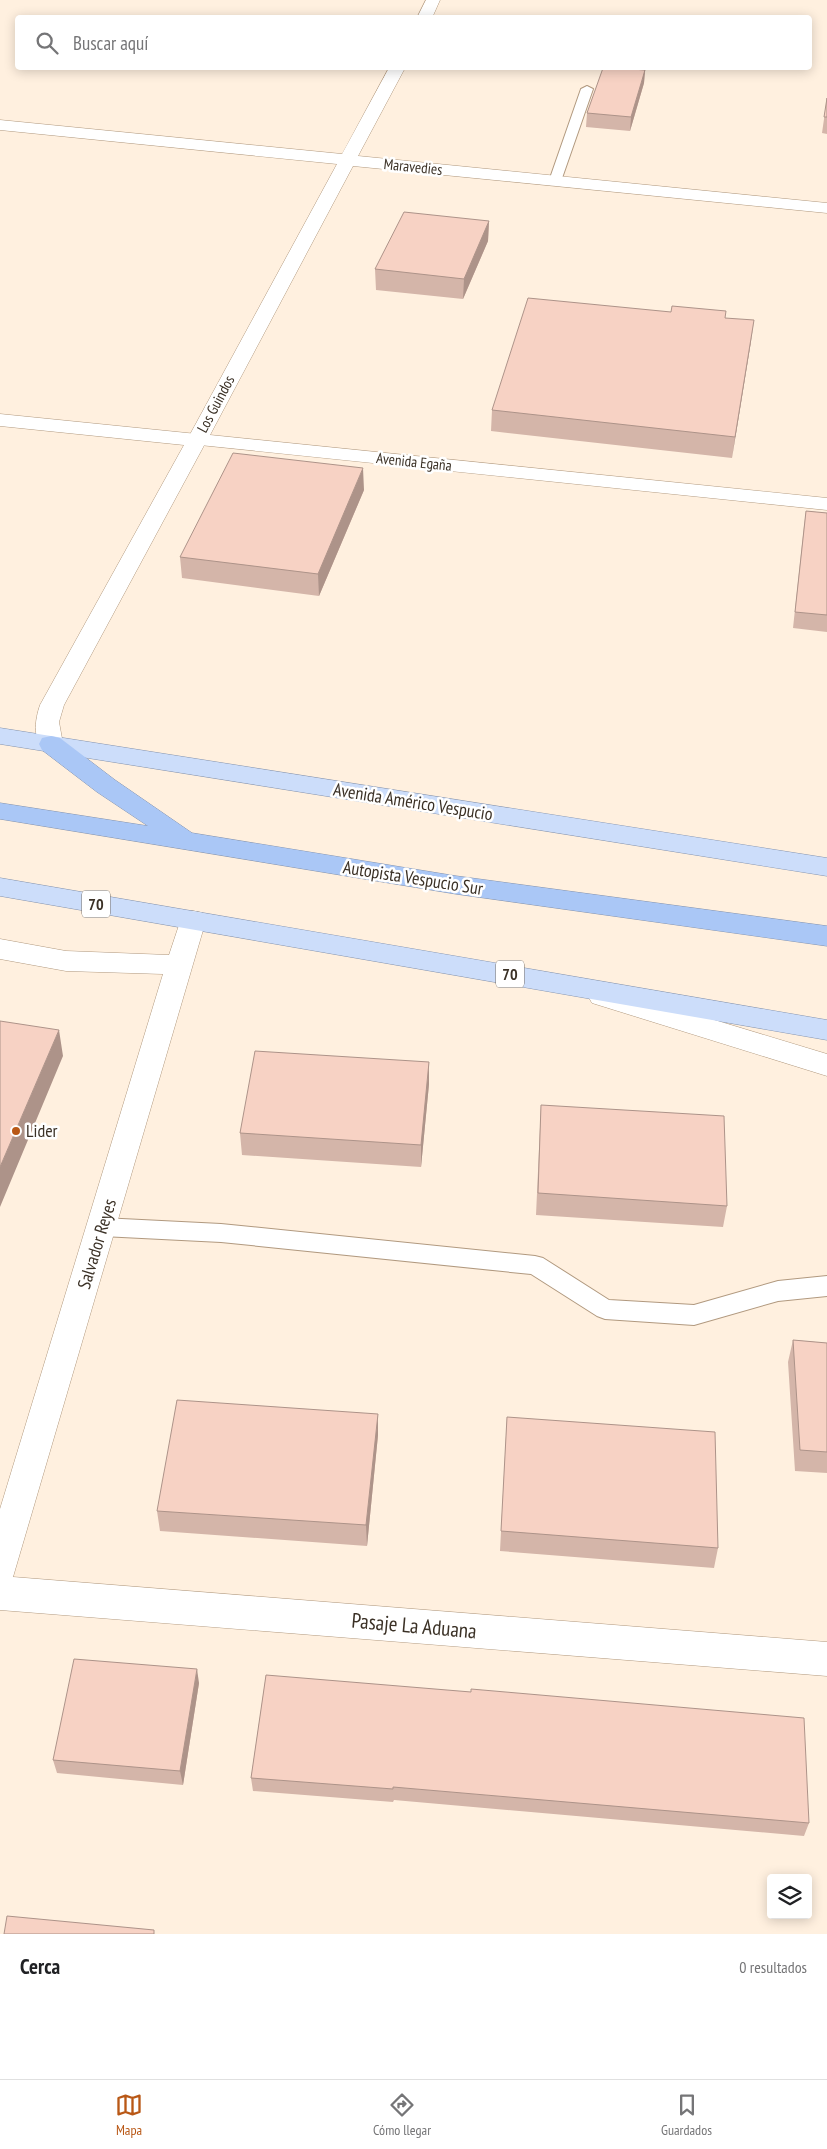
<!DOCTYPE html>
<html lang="es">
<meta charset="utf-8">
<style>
body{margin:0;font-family:"PT Sans Narrow",sans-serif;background:#f6f6f6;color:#202124}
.controls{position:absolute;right:15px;bottom:15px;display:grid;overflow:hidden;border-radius:5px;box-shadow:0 2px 12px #0003}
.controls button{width:45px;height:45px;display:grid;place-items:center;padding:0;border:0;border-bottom:1px solid #e0e0e0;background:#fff;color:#202124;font:25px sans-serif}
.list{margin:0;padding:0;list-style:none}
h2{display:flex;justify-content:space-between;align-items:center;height:65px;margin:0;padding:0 20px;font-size:21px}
h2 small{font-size:16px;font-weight:400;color:#757577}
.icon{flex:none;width:28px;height:28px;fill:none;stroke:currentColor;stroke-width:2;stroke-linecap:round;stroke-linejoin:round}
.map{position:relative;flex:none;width:827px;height:1934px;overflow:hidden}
.search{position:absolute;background:#fff;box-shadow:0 2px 12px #0003;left:15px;right:15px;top:15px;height:55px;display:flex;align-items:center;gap:12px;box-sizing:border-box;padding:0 18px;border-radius:5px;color:#757577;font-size:19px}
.sheet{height:145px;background:#fff}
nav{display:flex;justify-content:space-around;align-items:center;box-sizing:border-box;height:70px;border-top:1px solid #e0e0e0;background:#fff;font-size:14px;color:#757577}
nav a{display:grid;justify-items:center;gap:2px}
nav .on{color:#b95816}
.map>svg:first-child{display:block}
</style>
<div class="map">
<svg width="827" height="1934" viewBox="0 0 827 1934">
<rect width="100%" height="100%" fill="#fff0df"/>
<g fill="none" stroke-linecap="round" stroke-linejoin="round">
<defs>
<path id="lane" d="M 587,86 L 593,89 L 561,181 L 555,185 L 551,184 L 549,181 L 581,89 Z
M 102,1218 L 221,1224 L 535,1256 L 543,1258 L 609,1300 L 694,1305 L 778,1281 L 827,1276 L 827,1296 L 778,1301 L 694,1325 L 605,1319 L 597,1316 L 531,1274 L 221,1242 L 102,1236 L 94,1233 L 91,1227 L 94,1221 Z"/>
<path id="street" d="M 426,0 L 440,0 L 432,18 L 417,18 Z
M 389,68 L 405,68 L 358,156 L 827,203 L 827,213 L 353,166 L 210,435 L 827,498 L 827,510 L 190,444 L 187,440 L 337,164 L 0,130 L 0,120 L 342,154 Z
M 193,911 L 203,913 L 206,920 L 13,1577 L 827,1642 L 827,1676 L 0,1610 L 0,1509 L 163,974 L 66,971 L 0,959 L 0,939 L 66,951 L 169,955 L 183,913 Z
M 602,986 L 827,1054 L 827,1076 L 592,1003 L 588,996 L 592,989 Z"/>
<path id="secondary" d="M 0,414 L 197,434 L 204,436 L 207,440 L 64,705 L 59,722 L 63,744 L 60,750 L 51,752 L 42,750 C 33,735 35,720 40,705 L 184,445 L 0,426 Z"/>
<path id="primary" d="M 0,728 L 827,858 L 827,876 L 0,744 Z
M 0,878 L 827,1020 L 827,1040 L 0,896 Z"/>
<path id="highway" d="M 51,736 L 60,738 L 115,780 L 192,833 L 456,876 L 827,926 L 827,946 L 456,894 L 0,819 L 0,803 L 148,826 L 97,792 L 42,750 L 39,744 L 42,738 Z"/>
</defs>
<use href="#lane" stroke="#b1997f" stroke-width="2"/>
<use href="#street" stroke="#b1997f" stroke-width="1"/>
<use href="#secondary" stroke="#b1997f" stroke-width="1"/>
<use href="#primary" stroke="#8392ad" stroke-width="1"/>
<use href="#highway" stroke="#8392ad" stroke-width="1"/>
<use href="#lane" fill="#fff" fill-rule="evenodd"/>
<use href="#street" fill="#fff" fill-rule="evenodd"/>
<use href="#secondary" fill="#fff" fill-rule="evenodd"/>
<use href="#primary" fill="#ccddfa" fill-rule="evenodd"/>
<use href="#highway" fill="#aac7f6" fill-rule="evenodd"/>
</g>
<path fill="#d4b5a9" d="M 645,70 L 644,83 L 630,131 L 586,127 L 587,113 Z
M 827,98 L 827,134 L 822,133 Z
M 489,221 L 488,241 L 463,299 L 376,290 L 375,269 Z
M 726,318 L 751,341 L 732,458 L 491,431 L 492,410 Z
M 364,490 L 319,596 L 182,578 L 180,557 Z
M 806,511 L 827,513 L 827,632 L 793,628 L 804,526 Z
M 429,1062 L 429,1084 L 421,1167 L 242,1155 L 240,1133 Z
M 541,1105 L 727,1206 L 723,1227 L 536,1215 Z
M 793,1340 L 827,1343 L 827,1473 L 795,1471 L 788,1362 Z
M 378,1414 L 378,1435 L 367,1546 L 160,1531 L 157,1511 Z
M 507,1417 L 718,1548 L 714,1568 L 500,1551 Z
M 266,1675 L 809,1823 L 804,1836 L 394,1800 L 393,1802 L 253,1791 L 251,1778 Z
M 199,1683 L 183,1785 L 57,1773 L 53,1760 Z"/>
<path fill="#ad9389" d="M 645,70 L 644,83 L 630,131 L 631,117 Z
M 489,221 L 488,241 L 463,299 L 464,279 Z
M 754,320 L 751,341 L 732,458 L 735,437 Z
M 363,468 L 364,490 L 319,596 L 318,574 Z
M 59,1030 L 63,1056 L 0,1207 L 0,1167 Z
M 429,1062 L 429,1084 L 421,1167 L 421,1145 Z
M 378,1414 L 378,1435 L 367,1546 L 366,1525 Z
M 197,1669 L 199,1683 L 183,1785 L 180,1771 Z"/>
<path fill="#f7d2c4" stroke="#ad9389" d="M 603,68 L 620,68 L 645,70 L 631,117 L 587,113 Z
M 827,98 L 827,117 L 824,117 Z
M 404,212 L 489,221 L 464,279 L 375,269 Z
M 528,298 L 671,312 L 672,306 L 726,311 L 725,318 L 754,320 L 735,437 L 492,410 Z
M 233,453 L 363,468 L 318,574 L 180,557 Z
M 806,511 L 827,513 L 827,615 L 795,612 Z
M 0,1021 L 59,1030 L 0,1167 Z
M 255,1051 L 429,1062 L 421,1145 L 240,1133 Z
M 541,1105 L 724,1116 L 727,1206 L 538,1193 Z
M 793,1340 L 827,1343 L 827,1452 L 800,1450 Z
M 177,1400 L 378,1414 L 366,1525 L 157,1511 Z
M 507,1417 L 715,1432 L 718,1548 L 501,1531 Z
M 74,1659 L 197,1669 L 180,1771 L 53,1760 Z
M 266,1675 L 471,1692 L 471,1689 L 804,1718 L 809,1823 L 393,1787 L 393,1789 L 251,1778 Z
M 7,1916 L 154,1930 L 154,1934 L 4,1934 Z"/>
<circle fill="#b95816" stroke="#fff" stroke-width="2" cx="16" cy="1131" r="5"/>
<g text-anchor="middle" stroke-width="5" stroke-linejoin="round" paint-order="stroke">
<g font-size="15" fill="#3b3126" stroke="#fff">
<text transform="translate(413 167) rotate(6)" y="5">Maravedies</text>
<text transform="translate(216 404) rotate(-62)" y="5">Los Guindos</text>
<text transform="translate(414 462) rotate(6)" y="5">Avenida Egaña</text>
</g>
<g fill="#fff" stroke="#766f67" stroke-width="1">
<rect x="82" y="890.5" width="28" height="27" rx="4"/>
<rect x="496" y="960.5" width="28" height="27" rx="4"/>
</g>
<g font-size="16" font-weight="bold" fill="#3b3126">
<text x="96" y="910">70</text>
<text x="510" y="980">70</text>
</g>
<g font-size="18" fill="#3b3126" stroke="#fff">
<text transform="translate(413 802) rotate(9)" y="6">Avenida Américo Vespucio</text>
<text transform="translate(413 878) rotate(9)" y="6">Autopista Vespucio Sur</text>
<text transform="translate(97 1244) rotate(-73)" y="6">Salvador Reyes</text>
</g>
<g font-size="18" fill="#3b3126" stroke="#fff" text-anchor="start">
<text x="26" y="1137">Lider</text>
</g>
<g font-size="21" fill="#3b3126" stroke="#fff">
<text transform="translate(414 1626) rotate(5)" y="7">Pasaje La Aduana</text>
</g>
</g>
</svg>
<div class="controls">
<button><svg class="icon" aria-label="layers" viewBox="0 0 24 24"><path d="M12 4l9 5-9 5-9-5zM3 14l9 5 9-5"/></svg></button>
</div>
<div class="search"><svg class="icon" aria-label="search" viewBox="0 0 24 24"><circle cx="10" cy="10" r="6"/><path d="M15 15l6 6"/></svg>Buscar aquí</div>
</div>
<section class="sheet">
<h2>Cerca<small>0 resultados</small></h2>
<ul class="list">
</ul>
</section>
<nav>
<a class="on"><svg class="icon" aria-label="map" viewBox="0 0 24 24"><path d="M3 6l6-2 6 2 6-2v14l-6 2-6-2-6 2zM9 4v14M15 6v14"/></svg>Mapa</a>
<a><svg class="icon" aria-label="directions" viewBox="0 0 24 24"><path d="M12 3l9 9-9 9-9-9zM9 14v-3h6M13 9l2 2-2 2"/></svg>Cómo llegar</a>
<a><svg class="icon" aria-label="saved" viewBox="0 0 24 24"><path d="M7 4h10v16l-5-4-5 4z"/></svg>Guardados</a>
</nav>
